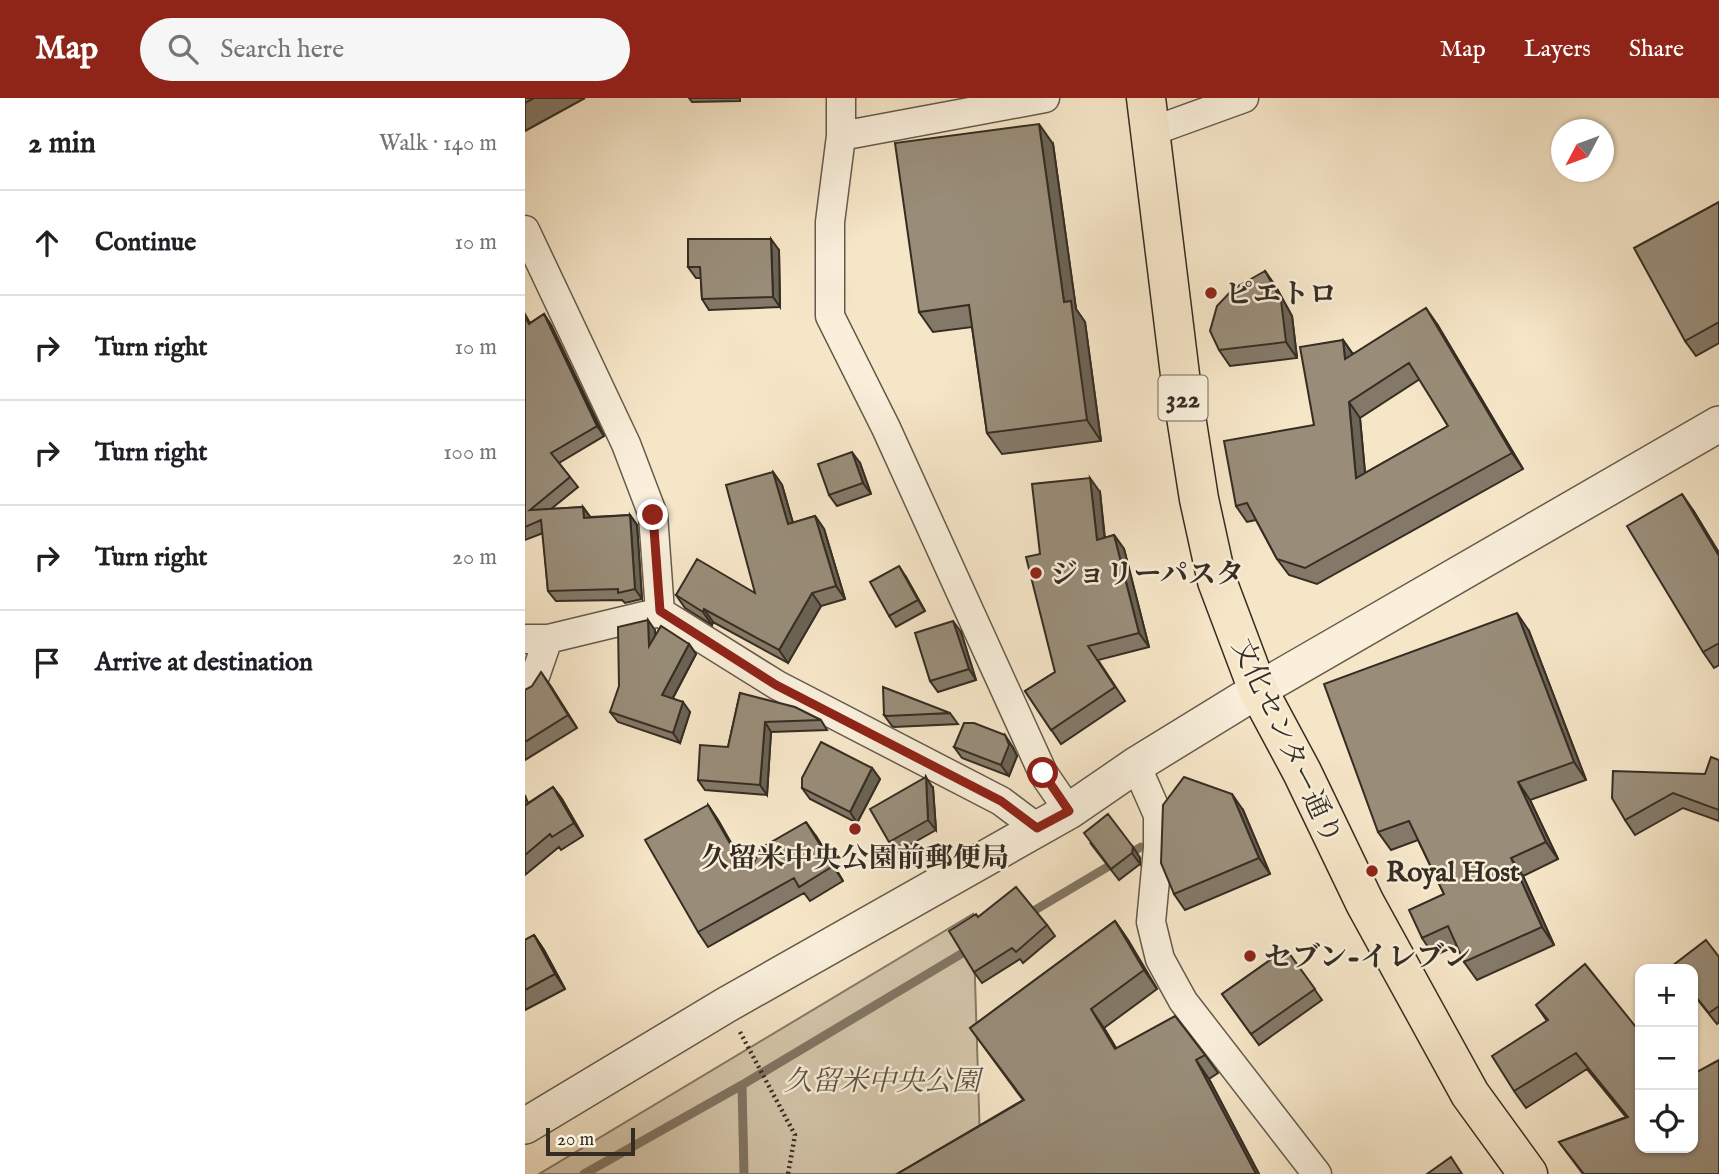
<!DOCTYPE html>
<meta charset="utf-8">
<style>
body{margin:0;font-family:"IM FELL English","Noto Serif JP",serif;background:#f6f6f6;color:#202124}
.controls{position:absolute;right:21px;bottom:21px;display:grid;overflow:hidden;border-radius:14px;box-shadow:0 2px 5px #0004}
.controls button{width:63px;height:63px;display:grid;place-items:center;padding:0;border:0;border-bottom:2px solid #e0e0e0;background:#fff;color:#202124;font:35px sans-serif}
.compass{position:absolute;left:1026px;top:21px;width:63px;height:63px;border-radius:50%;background:#fff;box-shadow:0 2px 5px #0004;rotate:229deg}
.scale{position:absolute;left:21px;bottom:18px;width:89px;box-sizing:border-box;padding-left:7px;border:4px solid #352d23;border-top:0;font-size:19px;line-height:24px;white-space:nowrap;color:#352d23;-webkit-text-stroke:5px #f9efdb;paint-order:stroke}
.stop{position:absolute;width:21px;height:21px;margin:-16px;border:5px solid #8f2418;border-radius:50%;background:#fff}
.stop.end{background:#8f2418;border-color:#fff;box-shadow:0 2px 7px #0008}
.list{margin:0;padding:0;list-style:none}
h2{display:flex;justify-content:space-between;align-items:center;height:91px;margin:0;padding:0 28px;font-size:30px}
h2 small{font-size:23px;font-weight:400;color:#757577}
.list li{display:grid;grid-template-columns:46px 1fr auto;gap:21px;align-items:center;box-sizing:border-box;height:105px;padding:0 28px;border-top:2px solid #e0e0e0}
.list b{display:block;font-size:26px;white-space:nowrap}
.list em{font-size:23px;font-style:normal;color:#757577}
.icon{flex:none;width:38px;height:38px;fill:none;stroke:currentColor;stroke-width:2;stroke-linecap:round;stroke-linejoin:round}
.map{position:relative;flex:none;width:1194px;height:1076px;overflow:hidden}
header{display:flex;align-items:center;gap:42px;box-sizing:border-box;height:98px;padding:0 35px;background:#8f2418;color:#fff}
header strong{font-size:33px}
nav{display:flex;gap:38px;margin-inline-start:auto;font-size:24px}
.search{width:490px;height:63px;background:#f6f6f6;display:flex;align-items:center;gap:18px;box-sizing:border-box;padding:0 24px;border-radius:38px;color:#757577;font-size:26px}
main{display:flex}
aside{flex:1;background:#fff}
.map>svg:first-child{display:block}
</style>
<header>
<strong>Map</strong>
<div class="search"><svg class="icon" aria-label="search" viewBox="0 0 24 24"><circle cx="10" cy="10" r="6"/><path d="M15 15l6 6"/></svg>Search here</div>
<nav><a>Map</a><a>Layers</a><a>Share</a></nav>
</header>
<main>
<aside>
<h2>2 min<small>Walk · 140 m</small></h2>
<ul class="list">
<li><svg class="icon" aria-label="ahead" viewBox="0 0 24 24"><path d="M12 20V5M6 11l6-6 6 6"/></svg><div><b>Continue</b></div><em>10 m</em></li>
<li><svg class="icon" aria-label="right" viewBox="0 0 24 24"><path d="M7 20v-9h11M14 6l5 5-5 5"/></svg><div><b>Turn right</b></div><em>10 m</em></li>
<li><svg class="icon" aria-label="right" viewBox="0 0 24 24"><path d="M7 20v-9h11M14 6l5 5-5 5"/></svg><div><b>Turn right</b></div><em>100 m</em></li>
<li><svg class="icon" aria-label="right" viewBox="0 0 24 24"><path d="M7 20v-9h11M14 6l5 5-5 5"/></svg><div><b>Turn right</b></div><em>20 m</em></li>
<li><svg class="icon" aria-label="arrive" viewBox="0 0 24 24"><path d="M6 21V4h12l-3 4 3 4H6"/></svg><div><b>Arrive at destination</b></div></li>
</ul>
</aside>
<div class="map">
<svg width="1194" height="1076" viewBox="0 0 1194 1076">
<rect width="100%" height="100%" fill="#f6e6c8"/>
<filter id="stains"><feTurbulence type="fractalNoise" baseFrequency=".00286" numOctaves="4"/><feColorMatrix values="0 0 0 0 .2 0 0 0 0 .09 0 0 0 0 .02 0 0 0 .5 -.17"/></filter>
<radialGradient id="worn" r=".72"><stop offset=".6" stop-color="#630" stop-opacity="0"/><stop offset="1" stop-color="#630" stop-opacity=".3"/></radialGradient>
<path fill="#d5c7ac" stroke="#857a68" stroke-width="2" d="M 448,816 L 456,1076 L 14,1076 Z"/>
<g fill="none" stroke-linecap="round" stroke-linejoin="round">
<path stroke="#817664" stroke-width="9" d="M 500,818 L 616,749
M 217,987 L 219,1076
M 59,1076 L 217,987 L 446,850"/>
<defs>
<path id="minor" d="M 316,0 L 316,38 L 305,124 L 305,218 L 361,330 L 518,675 L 544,713
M 625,34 L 719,0
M 316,38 L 520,0
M 0,132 L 101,346 L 128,417 L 135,514
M 0,541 L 23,541 L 135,514 L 252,587 L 476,703 L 512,730
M 0,591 L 7,587 L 23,541
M 611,667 L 633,717 L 633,750 L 626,824 L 635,861 L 658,903 L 792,1076"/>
<path id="tertiary" d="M 0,1028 L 201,907 L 544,713 L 611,667 L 733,592 L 1194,326"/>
<path id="trunk" d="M 621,0 L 657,293 L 674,401 L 692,483 L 733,592 L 777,674 L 840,805 L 945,996 L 1003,1076"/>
</defs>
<use href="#minor" stroke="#655b4c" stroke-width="31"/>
<use href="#tertiary" stroke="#655b4c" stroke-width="38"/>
<use href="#trunk" stroke="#352d23" stroke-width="41"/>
<path stroke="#352d23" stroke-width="4.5" stroke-dasharray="2 3.5" stroke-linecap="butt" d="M 215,934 L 270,1037 L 263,1076"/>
<use href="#minor" stroke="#f9efdb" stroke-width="28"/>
<use href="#tertiary" stroke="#f9efdb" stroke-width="35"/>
<use href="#trunk" stroke="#f6e6c8" stroke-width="38"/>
</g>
<path fill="#847968" stroke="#352d23" stroke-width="2" fill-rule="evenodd" d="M 0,0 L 60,0 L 0,33 Z
M 164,0 L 215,0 L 215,3 L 167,4 Z
M 528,46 L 551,211 L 560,224 L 576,343 L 477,356 L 462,335 L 447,229 L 408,234 L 394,214 Z
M 1194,104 L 1194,245 L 1171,258 L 1160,243 Z
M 254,152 L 255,209 L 184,212 L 177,201 L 176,180 L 171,180 L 163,169 Z
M 740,173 L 751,189 L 767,218 L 772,260 L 705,268 L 694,252 Z
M 0,216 L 5,225 L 19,216 L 26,227 L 79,338 L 34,365 L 53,389 L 26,411 L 58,409 L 65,419 L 105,417 L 112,427 L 117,501 L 100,505 L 97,502 L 31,503 L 23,493 L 18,435 L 0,442 Z
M 912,226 L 998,371 L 792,486 L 764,477 L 752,461 L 731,422 L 722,424 L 711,408 L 789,327 L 818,242 L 828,256 ZM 895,281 L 923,328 L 840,375 L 835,320 Z
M 335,365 L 346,396 L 312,408 L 304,397 Z
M 248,374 L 257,387 L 268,425 L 290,418 L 299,431 L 320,501 L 296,508 L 263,565 L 188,524 L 187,527 L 160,510 L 151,497 L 230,495 Z
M 575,394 L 580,440 L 589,437 L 599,451 L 624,549 L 573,562 L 600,603 L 536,646 L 500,593 L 530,574 L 515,456 Z
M 1168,412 L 1194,455 L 1194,567 L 1189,570 L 1178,554 Z
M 381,479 L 400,513 L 371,529 L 364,518 Z
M 130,532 L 130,538 L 164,546 L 171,556 L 148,600 L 165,614 L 155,645 L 93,624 L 85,614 Z
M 1004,533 L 1061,682 L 1005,702 L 1033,761 L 998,778 L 1029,847 L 952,882 L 939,864 L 932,847 L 909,858 L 897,840 L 919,796 L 893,742 L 866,752 L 853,734 Z
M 436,534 L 451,582 L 413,594 L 405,583 Z
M 25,587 L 52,630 L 0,662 L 0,592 Z
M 215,595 L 296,622 L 302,632 L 246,634 L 242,697 L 180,692 L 173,682 L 203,649 Z
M 425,615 L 433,626 L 369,629 L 367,628 L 359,617 Z
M 487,648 L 492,658 L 484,678 L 437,660 L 429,649 Z
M 1194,662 L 1194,723 L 1158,710 L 1110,737 L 1100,722 L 1180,676 Z
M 347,670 L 355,681 L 332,725 L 285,701 L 277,690 Z
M 28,689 L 37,701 L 58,738 L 36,752 L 34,749 L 0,777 L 0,697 L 3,705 Z
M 408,690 L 411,732 L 372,754 L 364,744 Z
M 183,707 L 193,722 L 216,763 L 231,761 L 291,738 L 318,783 L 285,803 L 279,795 L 183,849 L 173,834 Z
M 718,712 L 745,776 L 660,812 L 649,796 Z
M 566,746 L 608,749 L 615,760 L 615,766 L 594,782 Z
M 453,819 L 522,827 L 530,838 L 498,865 L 495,861 L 457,885 L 449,874 Z
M 590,823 L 603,842 L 632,891 L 579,930 L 591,950 L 680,957 L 693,975 L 684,981 L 734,1076 L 372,1076 L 498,1002 L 445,930 Z
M 9,837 L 19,852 L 40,891 L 0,912 L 0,842 Z
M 761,851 L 797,902 L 734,947 L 697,896 Z
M 1194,859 L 1194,924 L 1192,926 L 1168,896 L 1168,871 Z
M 1011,907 L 1194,1076 L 1058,1076 L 1034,1044 L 1101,1019 L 1062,971 L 1001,1010 L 989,993 L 1022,923 Z"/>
<path fill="#6b6355" stroke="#352d23" stroke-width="2" d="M 514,26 L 528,46 L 551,211 L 560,224 L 576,343 L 562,322 L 539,204 Z
M 246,141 L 254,152 L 255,209 L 248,199 Z
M 740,173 L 751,189 L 767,218 L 772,260 L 761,244 Z
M 901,210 L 912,226 L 998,371 L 987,355 Z
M 19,216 L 26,227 L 79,338 L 72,328 Z
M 818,242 L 829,258 L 820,261 Z
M 824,304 L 835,320 L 842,396 L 831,380 Z
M 327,354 L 335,365 L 346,396 L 338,385 Z
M 248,374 L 257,387 L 272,439 L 263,426 Z
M 565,380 L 575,394 L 581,456 L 572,442 Z
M 1157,396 L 1168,412 L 1194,455 L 1194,458 Z
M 58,409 L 66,420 L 59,420 Z
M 105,417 L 112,427 L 117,501 L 110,491 Z
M 290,418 L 299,431 L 320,501 L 311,488 Z
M 589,437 L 599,451 L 624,549 L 614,535 Z
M 374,468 L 381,479 L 400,513 L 393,502 Z
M 287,495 L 296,508 L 263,565 L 254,552 Z
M 179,511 L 188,524 L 187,527 L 178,514 Z
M 992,515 L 1004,533 L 1061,682 L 1049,664 Z
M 123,522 L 130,532 L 131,558 L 124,548 Z
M 428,523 L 436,534 L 451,582 L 444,571 Z
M 164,546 L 171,556 L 144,607 L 137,597 Z
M 16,574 L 25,587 L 52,630 L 43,617 Z
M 158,604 L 165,614 L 155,645 L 148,635 Z
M 240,624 L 246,634 L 242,697 L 235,687 Z
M 480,637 L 487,648 L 492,658 L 484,678 L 476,667 Z
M 347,670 L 355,681 L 332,725 L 325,714 Z
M 401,679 L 408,690 L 411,732 L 403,722 Z
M 993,684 L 1005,702 L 1033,761 L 1021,744 Z
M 28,689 L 37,701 L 58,738 L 49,725 Z
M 707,696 L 718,712 L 745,776 L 734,760 Z
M 183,707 L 193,722 L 225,778 L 215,763 Z
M 281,724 L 291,738 L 318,783 L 308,768 Z
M 608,749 L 615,760 L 615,766 L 607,755 Z
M 227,756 L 237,771 L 226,771 Z
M 986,760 L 998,778 L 1029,847 L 1017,829 Z
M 590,823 L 603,842 L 632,891 L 619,872 Z
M 9,837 L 19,852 L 40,891 L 30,876 Z
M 566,911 L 579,930 L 603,970 L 590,951 Z
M 671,962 L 684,981 L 734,1076 L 731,1076 Z"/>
<path fill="#998d79" stroke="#352d23" stroke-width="2" fill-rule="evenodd" d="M 0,0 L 9,0 L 0,5 Z
M 514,26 L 539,204 L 546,203 L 562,322 L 462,335 L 444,207 L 394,214 L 370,45 Z
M 1194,104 L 1194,224 L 1160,243 L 1109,150 Z
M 163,141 L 246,141 L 248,199 L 177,201 L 175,169 L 163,169 Z
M 740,173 L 756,202 L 761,244 L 694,252 L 685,233 L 692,208 L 708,191 Z
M 901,210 L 987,355 L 780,470 L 752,461 L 722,405 L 711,408 L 699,343 L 789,327 L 775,249 L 818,242 L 820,261 ZM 884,265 L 923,328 L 831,380 L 824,304 Z
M 19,216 L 72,328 L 26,355 L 45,379 L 5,412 L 58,409 L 59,420 L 105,417 L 110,491 L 93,495 L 93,491 L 23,493 L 16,422 L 0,429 L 0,219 L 4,226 Z
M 327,354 L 338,385 L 304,397 L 293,366 Z
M 248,374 L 263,426 L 290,418 L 311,488 L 287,495 L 254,552 L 179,511 L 178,514 L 151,497 L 172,461 L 230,495 L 201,387 Z
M 565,380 L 572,442 L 589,437 L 614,535 L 563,548 L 590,589 L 526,632 L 500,593 L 530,574 L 501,459 L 515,456 L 507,386 Z
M 1157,396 L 1194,458 L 1194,545 L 1178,554 L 1102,428 Z
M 374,468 L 393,502 L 364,518 L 345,484 Z
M 992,515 L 1049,664 L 993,684 L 1021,744 L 986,760 L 1017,829 L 939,864 L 923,828 L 897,840 L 884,812 L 919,796 L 884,723 L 853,734 L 799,586 Z
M 123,522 L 124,548 L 136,528 L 164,546 L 137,597 L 158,604 L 148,635 L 85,614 L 94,588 L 93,529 Z
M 428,523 L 444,571 L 405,583 L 390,535 Z
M 16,574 L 43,617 L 0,644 L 0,592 L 7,588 Z
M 358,589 L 425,615 L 362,618 L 359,617 Z
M 215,595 L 270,609 L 296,622 L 240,624 L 235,687 L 173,682 L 175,647 L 203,649 Z
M 439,625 L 449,625 L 480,637 L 484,647 L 476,667 L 429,649 Z
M 296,644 L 347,670 L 325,714 L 277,690 L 277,680 Z
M 1186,659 L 1194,662 L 1194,712 L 1148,695 L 1100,722 L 1087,700 L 1088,673 L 1180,676 Z
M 401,679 L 403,722 L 364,744 L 345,711 Z
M 659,679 L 707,696 L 734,760 L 649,796 L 636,765 L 638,707 Z
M 28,689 L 49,725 L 27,739 L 25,736 L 0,757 L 0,705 L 1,707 Z
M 183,707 L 215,763 L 227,756 L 226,771 L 236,750 L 281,724 L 308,768 L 274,789 L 269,780 L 173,834 L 120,742 Z
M 583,716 L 608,749 L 607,755 L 586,771 L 559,735 Z
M 491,789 L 522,827 L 491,854 L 487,850 L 449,874 L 424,833 L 451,816 L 453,819 Z
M 590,823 L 619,872 L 566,911 L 590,951 L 650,918 L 680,957 L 671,962 L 731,1076 L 372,1076 L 499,1002 L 445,930 Z
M 9,837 L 30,876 L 0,892 L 0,842 Z
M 1181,842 L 1194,859 L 1194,908 L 1184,915 L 1168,895 L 1168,871 L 1149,871 L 1147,868 Z
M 761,851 L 790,891 L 726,936 L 697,896 Z
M 1060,866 L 1115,934 L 1115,1050 L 1168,1050 L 1168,976 L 1194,962 L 1194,1076 L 1059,1076 L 1034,1044 L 1103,1019 L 1051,955 L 989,993 L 967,958 L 1023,922 L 1011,907 Z
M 926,1059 L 937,1076 L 902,1076 Z"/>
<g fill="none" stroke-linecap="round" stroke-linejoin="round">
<path stroke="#8f2418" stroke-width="9" d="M 128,417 L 135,513 L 251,587 L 476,703 L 512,730 L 544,713 L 518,675"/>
</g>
<g fill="#8f2418" stroke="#f9efdb" stroke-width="2.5">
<circle cx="686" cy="195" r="7"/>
<circle cx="511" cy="475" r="7"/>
<circle cx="330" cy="731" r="7"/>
<circle cx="847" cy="773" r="7"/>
<circle cx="725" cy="858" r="7"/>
</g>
<g text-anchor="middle" stroke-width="5" stroke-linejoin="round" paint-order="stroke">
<rect fill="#f9efdb" stroke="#70675a" stroke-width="2" x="633.5" y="277.5" width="49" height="45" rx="5"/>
<g font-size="26" font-weight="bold" fill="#352d23">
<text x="658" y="309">322</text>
</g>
<g font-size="28" font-weight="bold" fill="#352d23" stroke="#f9efdb" text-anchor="start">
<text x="700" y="205">ピエトロ</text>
<text x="525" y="485">ジョリーパスタ</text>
<text x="330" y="769" text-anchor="middle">久留米中央公園前郵便局</text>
<text x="861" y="783">Royal Host</text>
<text x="739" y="868">セブン-イレブン</text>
</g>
<g font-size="28" fill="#352d23" stroke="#f9efdb">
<text transform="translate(763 643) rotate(65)" y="10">文化センター通り</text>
</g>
<g font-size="28" font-style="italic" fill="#5d5445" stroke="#f9efdb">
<text x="357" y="992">久留米中央公園</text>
</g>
</g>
<rect width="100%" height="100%" filter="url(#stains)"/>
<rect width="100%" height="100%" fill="url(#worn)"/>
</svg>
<div class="controls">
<button>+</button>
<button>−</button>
<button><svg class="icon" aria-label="locate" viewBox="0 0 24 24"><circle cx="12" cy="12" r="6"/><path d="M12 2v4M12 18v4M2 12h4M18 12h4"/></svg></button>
</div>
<svg class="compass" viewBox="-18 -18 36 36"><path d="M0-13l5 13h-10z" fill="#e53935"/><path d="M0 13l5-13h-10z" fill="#757577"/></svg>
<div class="scale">20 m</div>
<div class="stop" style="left:518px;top:675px"></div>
<div class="stop end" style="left:128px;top:417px"></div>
</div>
</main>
